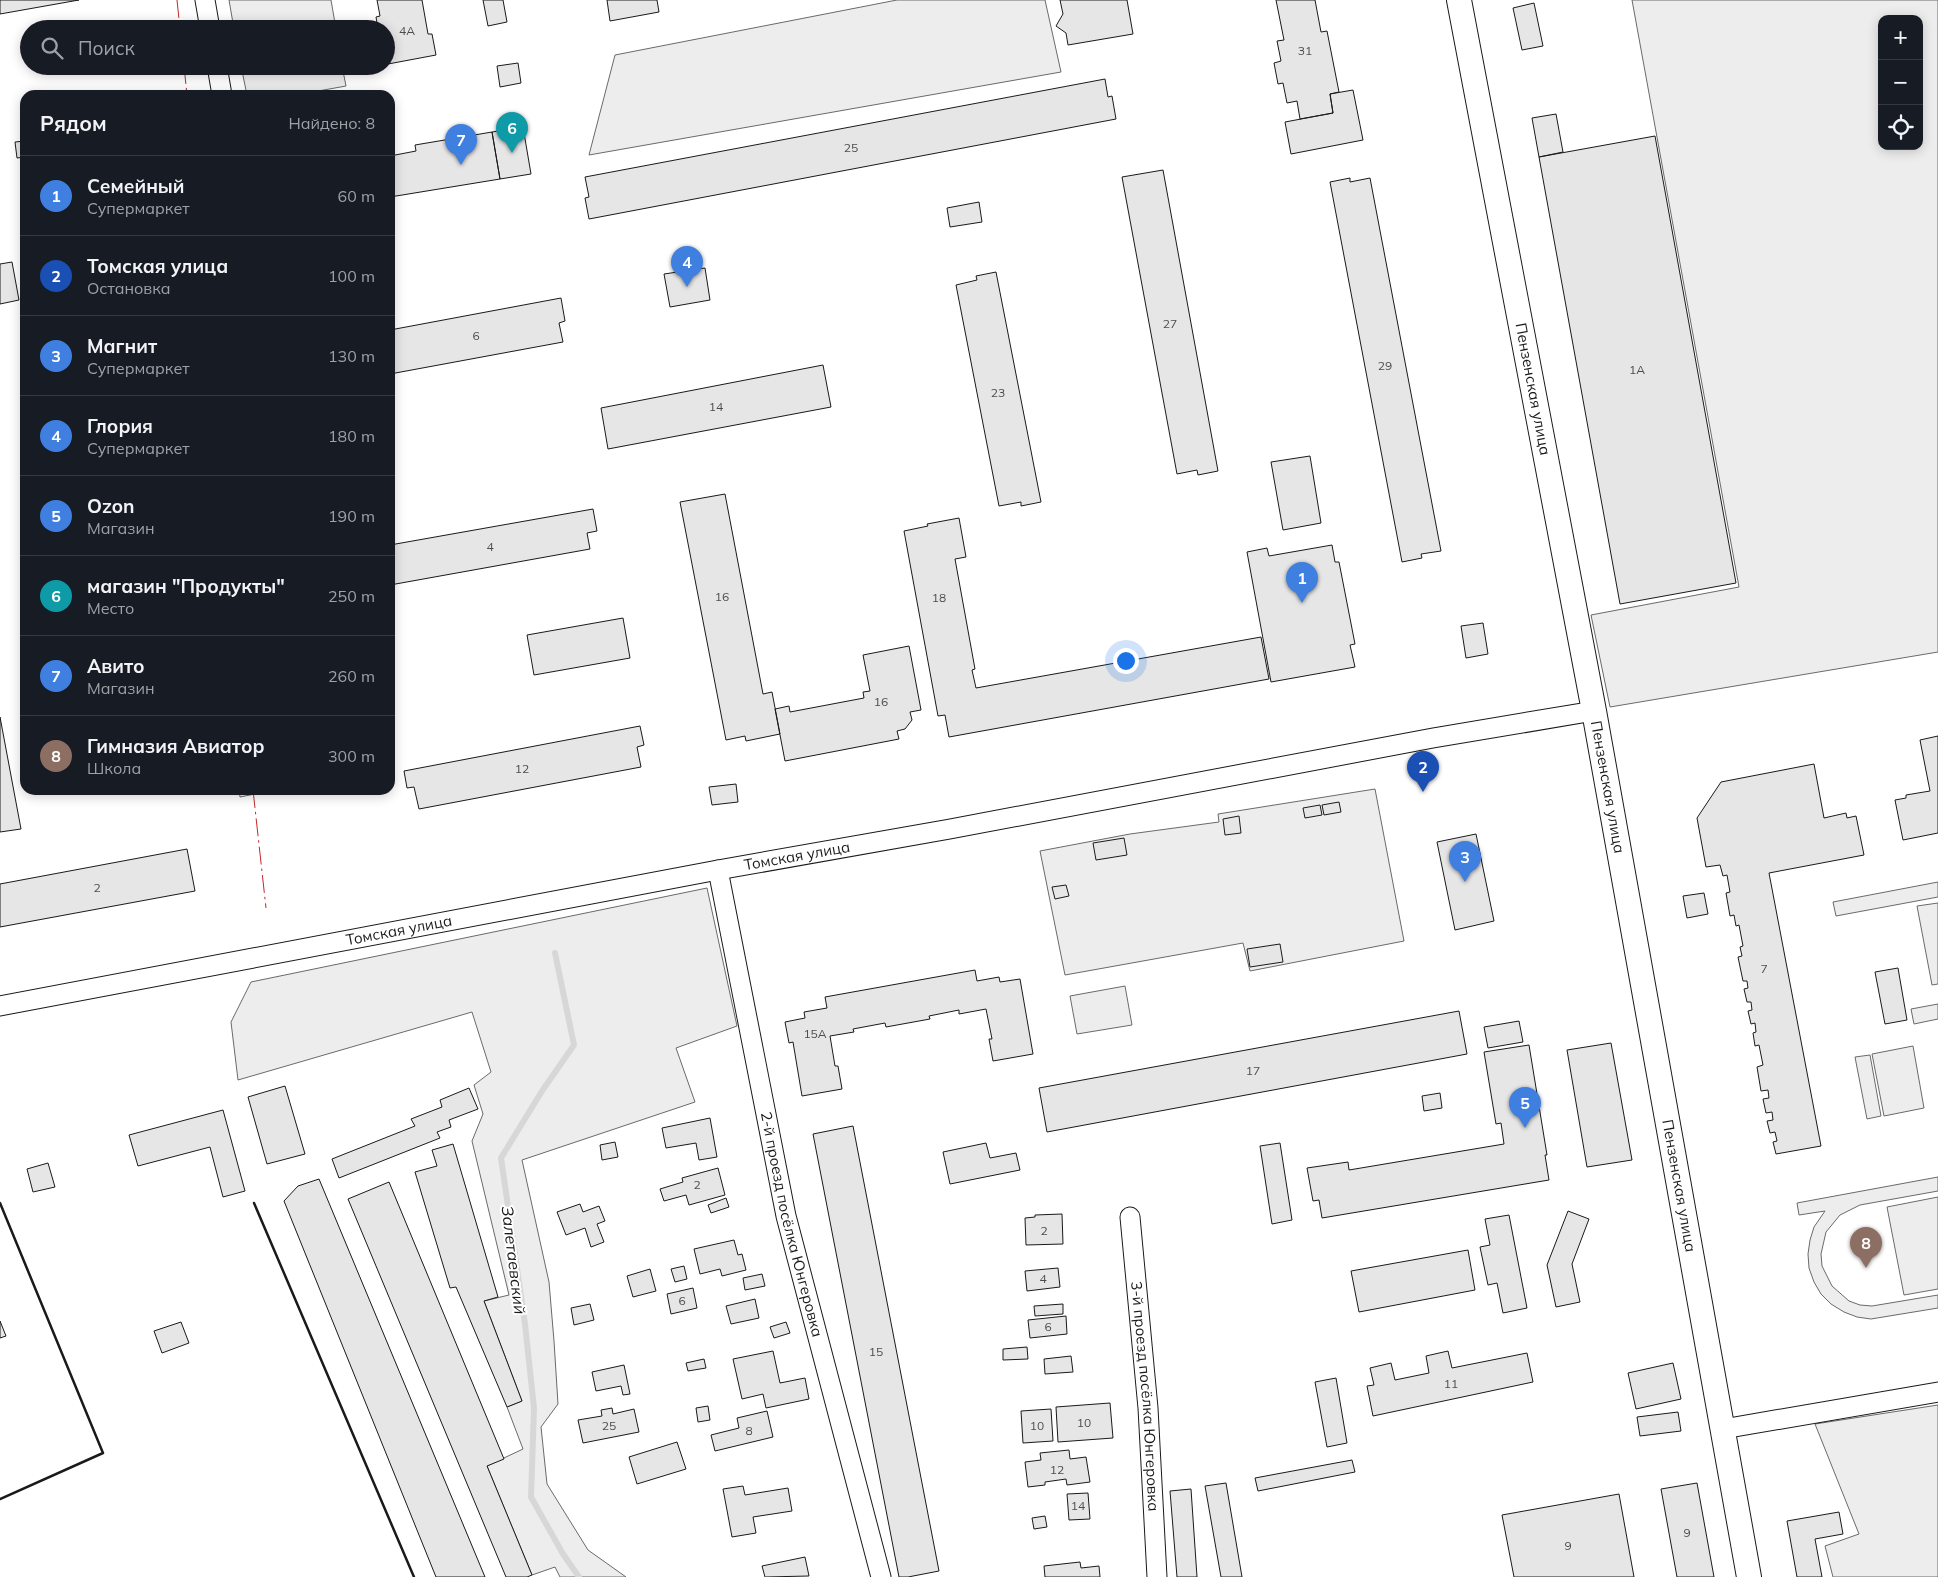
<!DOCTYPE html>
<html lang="ru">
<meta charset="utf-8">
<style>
body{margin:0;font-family:Mulish,sans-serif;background:#20242c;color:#f1f3f6}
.controls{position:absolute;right:15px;top:15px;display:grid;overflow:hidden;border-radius:10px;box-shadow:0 2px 12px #0003}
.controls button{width:45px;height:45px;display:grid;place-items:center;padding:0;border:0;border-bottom:1px solid #363941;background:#171b24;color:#f1f3f6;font:25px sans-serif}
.you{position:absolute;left:1125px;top:660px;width:18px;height:18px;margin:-12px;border:4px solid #fff;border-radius:50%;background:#1a73e8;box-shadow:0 0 0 8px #1a73e833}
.badge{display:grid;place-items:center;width:32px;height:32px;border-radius:50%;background:#7c3aed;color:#fff;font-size:16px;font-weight:700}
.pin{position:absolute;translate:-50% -41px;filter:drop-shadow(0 1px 2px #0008)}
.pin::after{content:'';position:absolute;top:26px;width:18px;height:15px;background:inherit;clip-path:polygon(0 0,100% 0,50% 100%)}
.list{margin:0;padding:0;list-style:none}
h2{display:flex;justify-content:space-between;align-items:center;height:65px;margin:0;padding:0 20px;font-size:21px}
h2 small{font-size:16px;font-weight:400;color:#9ea1a6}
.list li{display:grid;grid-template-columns:32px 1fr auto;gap:15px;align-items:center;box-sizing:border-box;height:80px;padding:0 20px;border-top:1px solid #363941}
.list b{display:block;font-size:19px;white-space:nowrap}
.list p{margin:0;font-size:16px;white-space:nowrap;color:#9ea1a6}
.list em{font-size:16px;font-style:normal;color:#9ea1a6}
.icon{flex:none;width:28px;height:28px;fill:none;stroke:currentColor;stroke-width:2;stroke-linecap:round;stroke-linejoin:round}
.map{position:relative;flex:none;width:1938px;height:1577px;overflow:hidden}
.search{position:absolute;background:#171b24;box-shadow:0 2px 12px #0003;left:20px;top:20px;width:375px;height:55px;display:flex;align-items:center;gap:12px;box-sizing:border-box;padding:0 18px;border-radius:28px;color:#9ea1a6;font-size:19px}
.panel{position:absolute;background:#171b24;box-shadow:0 2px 12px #0003;left:20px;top:90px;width:375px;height:705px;border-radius:15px}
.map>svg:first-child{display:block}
</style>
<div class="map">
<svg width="1938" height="1577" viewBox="0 0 1938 1577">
<rect width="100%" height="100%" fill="#fff"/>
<path fill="#ededed" stroke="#6a6a6a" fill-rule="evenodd" d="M 229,0 L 331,0 L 336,29 L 234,29 Z
M 897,0 L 1045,0 L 1061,72 L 589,155 L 615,55 Z
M 1632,0 L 1938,0 L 1938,652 L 1610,707 L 1591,615 L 1739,587 ZM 1882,19 L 1919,19 L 1919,146 L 1882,146 Z
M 241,66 L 342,66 L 346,86 L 296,95 L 247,95 Z
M 1375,789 L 1404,941 L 1250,971 L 1243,943 L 1065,975 L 1040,851 L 1130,834 L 1219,822 L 1218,814 Z
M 239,790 L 275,790 L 240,797 Z
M 1938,882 L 1938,897 L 1836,916 L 1833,902 Z
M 707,888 L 737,1026 L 676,1048 L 695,1102 L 522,1160 L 549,1282 L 554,1341 L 558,1404 L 541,1427 L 547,1484 L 588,1550 L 626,1577 L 560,1577 L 555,1567 L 532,1575 L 487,1466 L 523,1449 L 507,1407 L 522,1401 L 484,1301 L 509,1295 L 472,1141 L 483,1114 L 474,1085 L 491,1072 L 472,1012 L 238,1080 L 231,1022 L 251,982 Z
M 1938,903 L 1938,984 L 1932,985 L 1917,906 Z
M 1125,986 L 1132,1025 L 1077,1034 L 1070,996 Z
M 1938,1004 L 1938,1019 L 1914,1024 L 1911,1009 Z
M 1913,1046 L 1924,1108 L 1884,1116 L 1872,1054 Z
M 1870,1055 L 1881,1116 L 1867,1119 L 1855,1057 Z
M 1938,1177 L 1938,1191 L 1860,1205 L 1840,1215 L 1826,1232 L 1821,1254 L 1822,1266 L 1832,1286 L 1849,1301 L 1860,1305 L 1872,1306 L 1938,1295 L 1938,1308 L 1871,1319 L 1857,1317 L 1844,1312 L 1831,1304 L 1821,1294 L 1814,1282 L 1809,1268 L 1808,1254 L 1810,1240 L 1814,1227 L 1825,1211 L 1799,1215 L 1797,1203 Z
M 1938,1197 L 1938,1289 L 1904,1295 L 1887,1207 Z
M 1938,1405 L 1938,1577 L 1833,1577 L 1825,1546 L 1859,1534 L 1815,1424 Z"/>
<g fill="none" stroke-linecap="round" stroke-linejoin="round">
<path stroke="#d7d7d7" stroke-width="6" d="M 555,953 L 574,1045 L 542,1091 L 501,1158 L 525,1324 L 534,1408 L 531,1497 L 563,1554 L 579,1577"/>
</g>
<path fill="#e6e6e6" stroke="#1a1a1a" d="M 0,0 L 79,0 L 0,14 Z
M 377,0 L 422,0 L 428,34 L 432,34 L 436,55 L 388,64 L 386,29 L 378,29 L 376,17 L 380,16 Z
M 483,0 L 503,0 L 507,22 L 488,26 Z
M 607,0 L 657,0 L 659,12 L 610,21 Z
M 1060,0 L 1127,0 L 1133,34 L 1068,45 L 1066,33 L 1056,26 L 1063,14 Z
M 1276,0 L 1315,0 L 1321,32 L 1327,31 L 1339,92 L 1330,94 L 1333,113 L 1300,119 L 1297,101 L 1287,103 L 1283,83 L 1278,84 L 1274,63 L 1281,61 L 1277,41 L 1284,40 Z
M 1534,3 L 1543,46 L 1522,50 L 1513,8 Z
M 518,63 L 521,83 L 500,87 L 497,66 Z
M 1105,79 L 1108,97 L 1112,96 L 1116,119 L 589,219 L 585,198 L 589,197 L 585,177 Z
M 1353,90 L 1363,140 L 1291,154 L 1285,122 L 1333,113 L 1330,94 Z
M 1556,114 L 1563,152 L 1539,157 L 1532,118 Z
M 523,127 L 531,174 L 500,179 L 492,132 Z
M 492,132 L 500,179 L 390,197 L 390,156 L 416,151 L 415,145 Z
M 1655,136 L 1736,583 L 1620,604 L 1539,157 Z
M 25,141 L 25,157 L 17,158 L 15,142 Z
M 1163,170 L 1218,471 L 1198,475 L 1197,470 L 1177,474 L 1122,177 Z
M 1350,178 L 1350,182 L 1370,178 L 1441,551 L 1421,554 L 1422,558 L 1402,562 L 1330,182 Z
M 979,202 L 982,222 L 950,227 L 947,208 Z
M 12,262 L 19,300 L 0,304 L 0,264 Z
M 705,268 L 710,300 L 670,307 L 664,274 Z
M 996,272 L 1041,502 L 1021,506 L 1021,502 L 999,506 L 956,285 L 977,280 L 976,276 Z
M 561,298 L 565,321 L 559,323 L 563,342 L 390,374 L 390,330 Z
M 823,365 L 831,407 L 608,449 L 601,408 Z
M 1310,456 L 1321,523 L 1283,530 L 1271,462 Z
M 725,494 L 763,694 L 772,692 L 780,734 L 746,741 L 745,736 L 726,740 L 680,502 Z
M 593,509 L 597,531 L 587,533 L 590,549 L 390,585 L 390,545 Z
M 959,518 L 966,557 L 955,559 L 975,669 L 972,670 L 976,688 L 1261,637 L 1269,679 L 949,737 L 945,715 L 938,716 L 904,531 L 928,526 L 927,524 Z
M 1332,545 L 1335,562 L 1339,562 L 1355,644 L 1350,645 L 1355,667 L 1271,682 L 1247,552 L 1267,548 L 1269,556 Z
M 623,618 L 630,658 L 534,675 L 527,635 Z
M 1483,623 L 1488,654 L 1466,658 L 1461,626 Z
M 909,646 L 921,710 L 910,712 L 912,720 L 905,729 L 897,731 L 899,739 L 785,761 L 775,709 L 789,706 L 790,712 L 864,698 L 863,692 L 870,691 L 863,655 Z
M 0,717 L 21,829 L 0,832 Z
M 640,726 L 644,745 L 637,747 L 641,767 L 419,809 L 414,787 L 407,788 L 404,771 Z
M 1938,736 L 1938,833 L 1903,840 L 1895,800 L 1906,798 L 1906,795 L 1930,791 L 1920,740 Z
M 1814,764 L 1824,818 L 1846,813 L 1847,818 L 1856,816 L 1864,855 L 1769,873 L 1821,1146 L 1776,1154 L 1773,1142 L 1777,1141 L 1775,1132 L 1770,1133 L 1767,1121 L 1773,1120 L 1772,1112 L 1766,1113 L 1763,1099 L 1769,1098 L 1768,1090 L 1761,1091 L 1757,1067 L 1763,1065 L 1759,1045 L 1755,1046 L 1753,1033 L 1756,1032 L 1755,1023 L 1751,1024 L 1748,1011 L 1752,1010 L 1751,1002 L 1747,1002 L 1744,989 L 1748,988 L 1747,981 L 1743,981 L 1738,957 L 1742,956 L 1740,947 L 1743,946 L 1739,925 L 1736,926 L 1734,915 L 1730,916 L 1726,893 L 1730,892 L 1727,875 L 1723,876 L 1720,865 L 1706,867 L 1697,818 L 1721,782 Z
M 736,784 L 738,802 L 712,805 L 709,787 Z
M 1339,802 L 1341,812 L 1324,815 L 1322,805 Z
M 1320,805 L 1322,815 L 1305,818 L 1303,808 Z
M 1239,816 L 1241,833 L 1225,835 L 1223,819 Z
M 1476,834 L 1494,921 L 1455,930 L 1437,842 Z
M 1124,838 L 1127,855 L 1096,860 L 1093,843 Z
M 187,849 L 195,891 L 0,927 L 0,884 Z
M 1066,885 L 1069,896 L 1055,899 L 1052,887 Z
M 1704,893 L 1708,914 L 1687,918 L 1683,896 Z
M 1280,944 L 1283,962 L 1250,967 L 1247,949 Z
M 1898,968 L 1907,1020 L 1885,1024 L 1875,972 Z
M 975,970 L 977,981 L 999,977 L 1000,982 L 1020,979 L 1033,1054 L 993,1061 L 989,1039 L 992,1039 L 986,1009 L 959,1014 L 959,1010 L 929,1016 L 930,1019 L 886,1027 L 885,1023 L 853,1029 L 854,1032 L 830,1036 L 835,1066 L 838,1066 L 842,1089 L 802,1096 L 793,1042 L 789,1043 L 785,1022 L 805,1018 L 804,1012 L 827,1008 L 825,997 Z
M 1459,1011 L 1467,1054 L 1047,1132 L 1039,1088 Z
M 1519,1021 L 1523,1042 L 1488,1048 L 1484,1027 Z
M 1611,1043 L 1632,1160 L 1587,1167 L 1567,1050 Z
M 1529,1045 L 1547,1155 L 1545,1155 L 1549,1180 L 1322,1218 L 1319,1200 L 1313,1201 L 1307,1168 L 1348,1162 L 1349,1170 L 1504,1144 L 1501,1123 L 1496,1124 L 1484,1052 Z
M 285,1086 L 305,1154 L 267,1164 L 248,1097 Z
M 469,1088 L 478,1109 L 449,1120 L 451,1127 L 437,1132 L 440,1138 L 339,1178 L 332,1159 L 415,1126 L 411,1119 L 442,1107 L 440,1100 Z
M 1440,1093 L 1442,1108 L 1424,1111 L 1422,1096 Z
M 223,1110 L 245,1191 L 223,1197 L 210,1147 L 138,1166 L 129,1135 Z
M 710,1118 L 717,1157 L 699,1160 L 696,1143 L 666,1148 L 662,1128 Z
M 853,1126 L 939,1571 L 908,1577 L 899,1577 L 813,1134 Z
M 615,1142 L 618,1157 L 602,1160 L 600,1145 Z
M 986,1143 L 990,1158 L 1016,1153 L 1020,1170 L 950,1184 L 943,1152 Z
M 1280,1143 L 1292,1220 L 1272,1224 L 1260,1146 Z
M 453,1144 L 498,1297 L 484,1301 L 522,1401 L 507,1407 L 456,1287 L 450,1288 L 415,1172 L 437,1166 L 432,1150 Z
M 48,1163 L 55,1187 L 33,1192 L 27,1169 Z
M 718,1168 L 725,1195 L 689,1205 L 686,1195 L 664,1201 L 660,1189 L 683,1182 L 682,1178 Z
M 319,1179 L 485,1577 L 436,1577 L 284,1201 L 298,1186 Z
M 389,1182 L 504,1459 L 487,1466 L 532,1575 L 527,1577 L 506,1577 L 348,1199 Z
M 726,1198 L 729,1207 L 711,1213 L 708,1205 Z
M 580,1204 L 583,1212 L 599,1206 L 605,1221 L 597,1224 L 604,1242 L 591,1247 L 585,1228 L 566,1235 L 557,1212 Z
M 1568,1211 L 1589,1219 L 1572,1264 L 1580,1302 L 1556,1307 L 1547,1265 Z
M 1062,1214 L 1063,1244 L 1026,1245 L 1025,1218 L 1035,1217 L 1035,1215 Z
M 1509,1215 L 1527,1308 L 1503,1313 L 1497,1283 L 1488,1285 L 1480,1247 L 1490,1245 L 1485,1219 Z
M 734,1240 L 738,1255 L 742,1254 L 746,1270 L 722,1276 L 720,1269 L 700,1274 L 694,1249 Z
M 1468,1250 L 1475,1290 L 1359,1312 L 1351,1271 Z
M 684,1266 L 687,1279 L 675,1282 L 671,1269 Z
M 1058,1268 L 1060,1287 L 1027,1291 L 1025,1271 Z
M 650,1269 L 656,1291 L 633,1297 L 627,1276 Z
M 762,1274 L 765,1286 L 745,1290 L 743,1278 Z
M 693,1288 L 697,1308 L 671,1314 L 667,1294 Z
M 755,1299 L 759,1318 L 731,1324 L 726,1306 Z
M 590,1304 L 594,1320 L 574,1325 L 571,1308 Z
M 1063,1304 L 1063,1314 L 1035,1316 L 1034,1306 Z
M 1066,1316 L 1067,1334 L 1030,1338 L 1028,1320 Z
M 0,1321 L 6,1336 L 0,1338 Z
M 181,1322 L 189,1343 L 162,1353 L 154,1331 Z
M 786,1322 L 790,1333 L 774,1338 L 770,1327 Z
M 1027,1347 L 1028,1359 L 1003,1360 L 1003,1349 Z
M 773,1351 L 780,1383 L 805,1378 L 809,1399 L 766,1408 L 763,1394 L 742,1399 L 733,1359 Z
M 1448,1351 L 1452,1368 L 1527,1353 L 1533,1382 L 1373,1416 L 1367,1386 L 1374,1385 L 1370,1368 L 1391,1363 L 1395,1380 L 1429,1373 L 1426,1356 Z
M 1071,1356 L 1073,1372 L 1045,1374 L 1044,1359 Z
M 704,1359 L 706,1368 L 688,1371 L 686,1363 Z
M 1673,1363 L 1681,1399 L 1636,1409 L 1628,1373 Z
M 624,1365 L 630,1394 L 623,1395 L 621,1386 L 596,1391 L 592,1372 Z
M 1336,1378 L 1347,1443 L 1327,1447 L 1315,1382 Z
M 1110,1403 L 1113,1438 L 1058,1442 L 1056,1407 Z
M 708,1406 L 710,1420 L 698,1422 L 696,1408 Z
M 612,1408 L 613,1414 L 634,1409 L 639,1432 L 583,1443 L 578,1420 L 602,1416 L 601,1410 Z
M 1051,1409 L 1053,1441 L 1023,1443 L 1021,1411 Z
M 767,1411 L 773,1437 L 715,1451 L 711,1435 L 739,1428 L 737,1418 Z
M 1678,1412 L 1681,1431 L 1640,1436 L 1637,1417 Z
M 677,1442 L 686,1469 L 637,1484 L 629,1457 Z
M 1069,1450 L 1070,1459 L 1086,1457 L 1090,1482 L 1067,1485 L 1066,1479 L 1045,1482 L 1045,1485 L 1028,1487 L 1025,1462 L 1041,1460 L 1040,1453 Z
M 1352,1460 L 1355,1472 L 1258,1491 L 1255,1478 Z
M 1226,1483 L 1242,1577 L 1221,1577 L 1205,1486 Z
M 1697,1483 L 1714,1577 L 1677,1577 L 1661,1489 Z
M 743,1486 L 745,1495 L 788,1488 L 792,1511 L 753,1517 L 756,1533 L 732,1537 L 723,1489 Z
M 1191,1489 L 1197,1577 L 1177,1577 L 1170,1491 Z
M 1088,1493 L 1090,1519 L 1069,1520 L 1067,1494 Z
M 1619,1494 L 1634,1577 L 1514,1577 L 1502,1515 Z
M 1839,1512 L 1843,1534 L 1815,1539 L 1822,1577 L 1797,1577 L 1787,1521 Z
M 1045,1516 L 1047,1527 L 1034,1529 L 1032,1518 Z
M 805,1557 L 809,1576 L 765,1577 L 762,1566 Z
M 1080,1562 L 1081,1568 L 1099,1566 L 1100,1577 L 1045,1577 L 1044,1566 Z"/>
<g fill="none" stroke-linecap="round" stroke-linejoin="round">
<defs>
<g id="minor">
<path d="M 205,0 L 210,29"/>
<path d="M 217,66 L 222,95"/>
<path id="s1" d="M 718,870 L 786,1216 L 881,1577"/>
<path id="s2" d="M 0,1006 L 718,870 L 950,829 L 1433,738 L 1594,711"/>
<path id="s3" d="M 1130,1217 L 1148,1408 L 1157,1577"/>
<path d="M 1723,1429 L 1938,1392"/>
</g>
<g id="tertiary">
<path id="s4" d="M 1459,0 L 1594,711 L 1749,1577"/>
</g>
</defs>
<use href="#minor" stroke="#1a1a1a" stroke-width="21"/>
<use href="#tertiary" stroke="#1a1a1a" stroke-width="26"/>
<use href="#minor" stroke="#fff" stroke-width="19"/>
<use href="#tertiary" stroke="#fff" stroke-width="24"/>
<path stroke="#1a1a1a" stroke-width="2.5" d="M 0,1203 L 103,1453 L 0,1499
M 254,1203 L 414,1577"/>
<path stroke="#c62828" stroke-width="1" stroke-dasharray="18 4 2.5 4" stroke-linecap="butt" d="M 177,0 L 180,29
M 184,66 L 187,95
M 253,790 L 266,908"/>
</g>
<g text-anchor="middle" stroke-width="4" stroke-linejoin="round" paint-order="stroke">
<g font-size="12" fill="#4d4d4d">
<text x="407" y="35">4А</text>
<text x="1305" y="55">31</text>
<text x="851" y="152">25</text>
<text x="1170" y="328">27</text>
<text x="476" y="340">6</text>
<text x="1385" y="370">29</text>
<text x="1637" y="374">1А</text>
<text x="998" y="397">23</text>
<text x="716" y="411">14</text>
<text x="490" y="551">4</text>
<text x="722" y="601">16</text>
<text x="939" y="602">18</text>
<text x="881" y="706">16</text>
<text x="522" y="773">12</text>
<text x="97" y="892">2</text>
<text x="1764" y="973">7</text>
<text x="815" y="1038">15А</text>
<text x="1253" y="1075">17</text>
<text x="697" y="1189">2</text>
<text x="1044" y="1235">2</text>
<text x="1043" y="1283">4</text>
<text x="682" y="1305">6</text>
<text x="1048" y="1331">6</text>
<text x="876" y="1356">15</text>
<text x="1451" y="1388">11</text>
<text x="1084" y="1427">10</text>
<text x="609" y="1430">25</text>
<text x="1037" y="1430">10</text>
<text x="749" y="1435">8</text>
<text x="1057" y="1474">12</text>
<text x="1078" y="1510">14</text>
<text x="1687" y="1537">9</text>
<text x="1568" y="1550">9</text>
</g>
<g font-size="15" fill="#1a1a1a" stroke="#fff">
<text dy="5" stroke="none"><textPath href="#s4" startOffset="396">Пензенская улица</textPath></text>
<text dy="5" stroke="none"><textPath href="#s4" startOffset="801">Пензенская улица</textPath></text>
<text dy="5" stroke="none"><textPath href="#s2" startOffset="811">Томская улица</textPath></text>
<text dy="5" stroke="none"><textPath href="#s2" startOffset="406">Томская улица</textPath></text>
<text dy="5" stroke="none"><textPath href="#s4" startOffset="1206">Пензенская улица</textPath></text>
<text dy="5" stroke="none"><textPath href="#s1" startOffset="362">2-й проезд посёлка Юнгеровка</textPath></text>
<text dy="5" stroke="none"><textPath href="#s3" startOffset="180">3-й проезд посёлка Юнгеровка</textPath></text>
</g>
<g font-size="16" font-style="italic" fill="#1a1a1a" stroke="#fff">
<text transform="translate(514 1260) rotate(83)" y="6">Залетаевский</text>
</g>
</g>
</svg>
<div class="controls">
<button>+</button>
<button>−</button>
<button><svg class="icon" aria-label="locate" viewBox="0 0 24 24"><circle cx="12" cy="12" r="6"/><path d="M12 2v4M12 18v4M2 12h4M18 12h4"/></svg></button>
</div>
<div class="you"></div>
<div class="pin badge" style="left:1302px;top:603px;background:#3f7fe0">1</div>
<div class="pin badge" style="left:1423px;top:792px;background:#1a4fb4">2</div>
<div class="pin badge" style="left:1465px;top:882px;background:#3f7fe0">3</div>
<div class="pin badge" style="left:687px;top:287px;background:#3f7fe0">4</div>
<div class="pin badge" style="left:1525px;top:1128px;background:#3f7fe0">5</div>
<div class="pin badge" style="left:512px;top:153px;background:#0f9aa8">6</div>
<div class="pin badge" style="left:461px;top:165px;background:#3f7fe0">7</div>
<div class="pin badge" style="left:1866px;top:1268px;background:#8d6e63">8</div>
<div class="search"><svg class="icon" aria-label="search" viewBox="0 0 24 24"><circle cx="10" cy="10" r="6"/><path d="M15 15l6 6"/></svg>Поиск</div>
<section class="panel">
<h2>Рядом<small>Найдено: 8</small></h2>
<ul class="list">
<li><span class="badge" style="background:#3f7fe0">1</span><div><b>Семейный</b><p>Супермаркет</p></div><em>60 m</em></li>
<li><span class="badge" style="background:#1a4fb4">2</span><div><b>Томская улица</b><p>Остановка</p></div><em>100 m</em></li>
<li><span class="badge" style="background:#3f7fe0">3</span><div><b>Магнит</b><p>Супермаркет</p></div><em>130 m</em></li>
<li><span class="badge" style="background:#3f7fe0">4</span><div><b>Глория</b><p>Супермаркет</p></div><em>180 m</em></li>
<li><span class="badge" style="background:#3f7fe0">5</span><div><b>Ozon</b><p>Магазин</p></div><em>190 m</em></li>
<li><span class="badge" style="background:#0f9aa8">6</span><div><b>магазин &quot;Продукты&quot;</b><p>Место</p></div><em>250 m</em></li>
<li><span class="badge" style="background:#3f7fe0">7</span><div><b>Авито</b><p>Магазин</p></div><em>260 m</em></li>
<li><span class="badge" style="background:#8d6e63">8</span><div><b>Гимназия Авиатор</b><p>Школа</p></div><em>300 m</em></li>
</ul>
</section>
</div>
